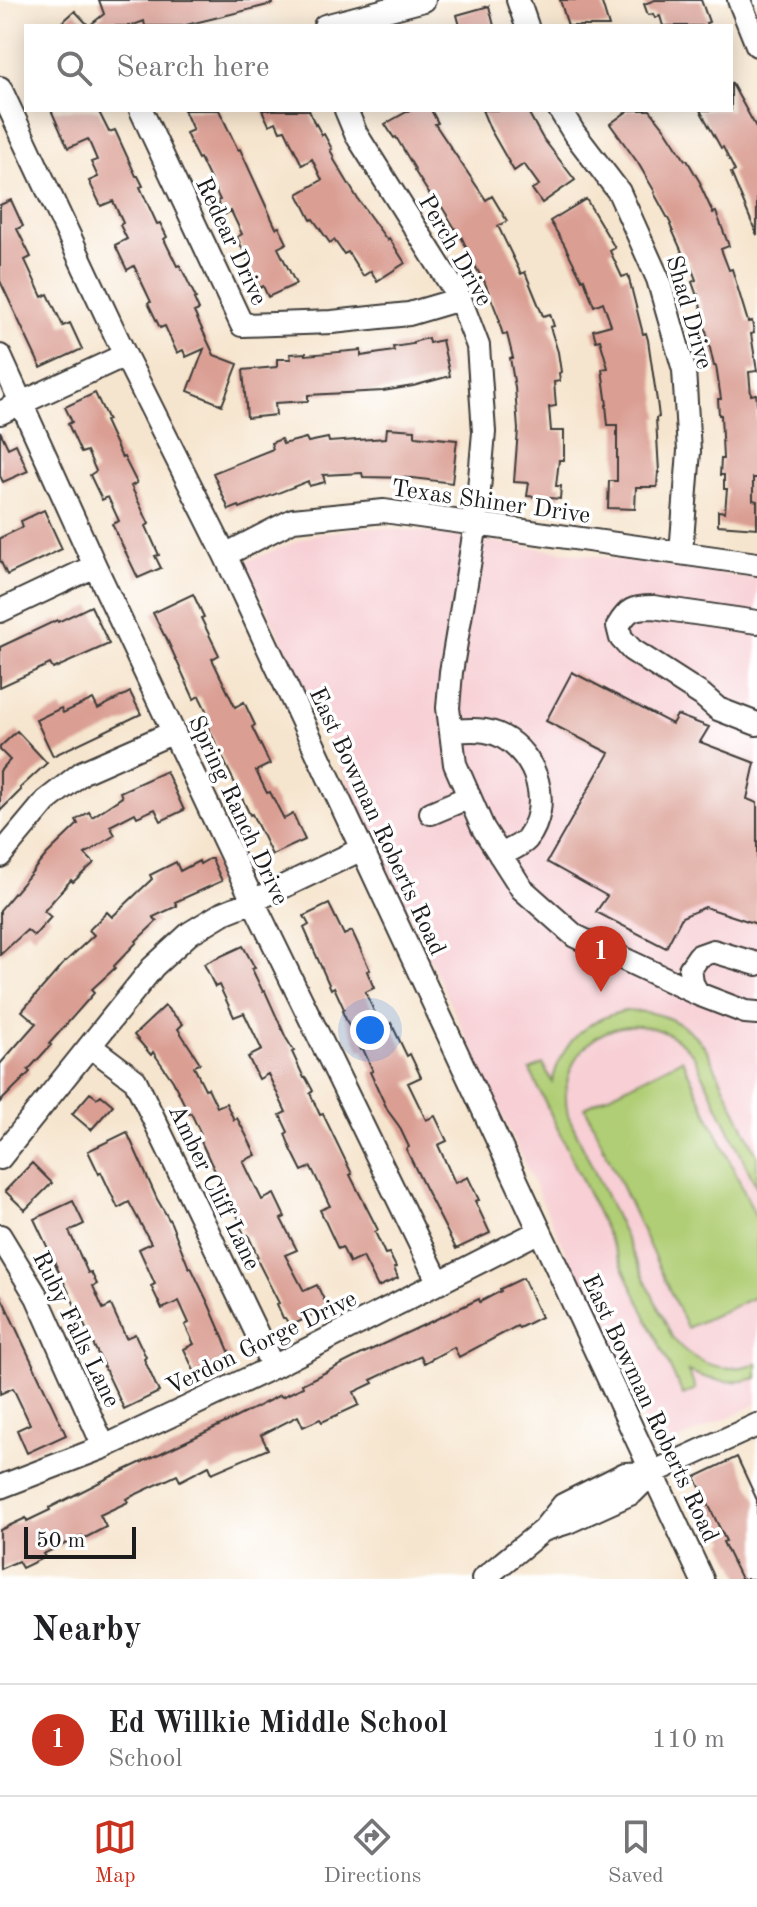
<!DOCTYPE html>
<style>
body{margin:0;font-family:"Old Standard TT",serif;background:#f2f2f2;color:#202124}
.scale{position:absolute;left:24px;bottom:20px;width:112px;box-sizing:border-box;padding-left:8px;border:4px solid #1c1c1c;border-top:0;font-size:22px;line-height:28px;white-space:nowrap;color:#1c1c1c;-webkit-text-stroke:6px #fff;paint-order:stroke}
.you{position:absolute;left:370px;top:1030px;width:28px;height:28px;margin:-20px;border:6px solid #fff;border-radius:50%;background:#1a73e8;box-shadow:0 0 0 12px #1a73e833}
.badge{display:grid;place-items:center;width:52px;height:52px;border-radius:50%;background:#c8321e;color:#fff;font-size:26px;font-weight:700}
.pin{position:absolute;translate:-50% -66px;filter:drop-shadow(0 2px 4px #0008)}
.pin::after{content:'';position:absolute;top:42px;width:28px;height:24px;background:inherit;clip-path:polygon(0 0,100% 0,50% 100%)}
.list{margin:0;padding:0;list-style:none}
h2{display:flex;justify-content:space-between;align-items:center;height:104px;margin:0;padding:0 32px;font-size:34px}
h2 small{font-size:26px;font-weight:400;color:#757577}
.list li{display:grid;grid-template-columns:52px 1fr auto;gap:24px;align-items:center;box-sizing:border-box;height:112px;padding:0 32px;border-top:2px solid #e0e0e0}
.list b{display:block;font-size:30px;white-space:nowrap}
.list p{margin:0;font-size:26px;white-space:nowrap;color:#757577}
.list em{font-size:26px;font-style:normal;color:#757577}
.icon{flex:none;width:44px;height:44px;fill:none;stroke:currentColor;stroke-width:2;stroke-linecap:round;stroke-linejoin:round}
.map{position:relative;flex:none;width:757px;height:1579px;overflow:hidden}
.search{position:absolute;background:#fff;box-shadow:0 4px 20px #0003;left:24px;right:24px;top:24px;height:88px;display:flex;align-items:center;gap:20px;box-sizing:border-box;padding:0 28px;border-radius:0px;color:#757577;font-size:30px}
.sheet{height:216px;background:#fff}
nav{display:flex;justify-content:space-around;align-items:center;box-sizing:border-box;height:112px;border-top:2px solid #e0e0e0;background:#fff;font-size:22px;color:#757577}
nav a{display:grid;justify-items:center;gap:4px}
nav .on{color:#c8321e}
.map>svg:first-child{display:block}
</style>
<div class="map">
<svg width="757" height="1579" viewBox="0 0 757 1579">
<rect width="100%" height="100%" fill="#fff"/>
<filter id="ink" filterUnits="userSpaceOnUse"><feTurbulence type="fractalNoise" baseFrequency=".0125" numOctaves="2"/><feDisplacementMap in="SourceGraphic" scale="16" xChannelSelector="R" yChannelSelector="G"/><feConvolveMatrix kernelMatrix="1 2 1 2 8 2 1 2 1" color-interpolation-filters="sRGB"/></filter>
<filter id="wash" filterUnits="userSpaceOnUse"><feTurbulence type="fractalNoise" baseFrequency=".006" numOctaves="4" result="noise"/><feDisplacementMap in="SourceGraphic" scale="32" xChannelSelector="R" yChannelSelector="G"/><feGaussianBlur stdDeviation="1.8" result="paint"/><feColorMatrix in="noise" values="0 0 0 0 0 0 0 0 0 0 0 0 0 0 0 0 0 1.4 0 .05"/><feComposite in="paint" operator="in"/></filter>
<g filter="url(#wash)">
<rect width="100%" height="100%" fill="#f6e5ce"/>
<path fill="#f7cfd4" d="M 362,527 L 419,531 L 757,579 L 757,1404 L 658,1450 L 245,562 L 313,535 Z"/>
<path fill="#b0ce75" stroke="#667548" stroke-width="2" d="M 625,1011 C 659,1010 685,1021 706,1048 L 757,1155 L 757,1188 L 694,1056 C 643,993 551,1036 568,1115 L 672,1337 C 693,1364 725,1375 757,1363 L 757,1378 C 732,1385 711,1381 688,1371 L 696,1389 L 683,1395 L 530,1070 L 543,1064 L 552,1082 C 563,1042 584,1020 625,1011 Z
M 682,1059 L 757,1219 L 757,1296 L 687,1328 L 585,1107 Z"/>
<g id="blocks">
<path fill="#da9e93" d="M 99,0 L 271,0 L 272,4 L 182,26 L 145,26 L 144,21 L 131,26 L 89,26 L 104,14 Z
M 560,0 L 601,0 L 609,26 L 568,26 Z
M 655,0 L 701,0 L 709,22 L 706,23 L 708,26 L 663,26 L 660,16 L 655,18 L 653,14 L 648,15 L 644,4 Z
M 489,6 L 494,26 L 460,26 L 457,15 Z
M 75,11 L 89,26 L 58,26 Z
M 731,82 L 757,129 L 757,235 L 731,173 L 735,171 L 723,147 L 721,148 L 700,110 L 731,110 Z
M 51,110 L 98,110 L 109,132 L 115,130 L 136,176 L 138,176 L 143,186 L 140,187 L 157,224 L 160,223 L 167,237 L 164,239 L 177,266 L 180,265 L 196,298 L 194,299 L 199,310 L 194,312 L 214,355 L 238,364 L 222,405 L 188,391 L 204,349 L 186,357 L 183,350 L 177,353 L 165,326 L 160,328 L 148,303 L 151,302 L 134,266 L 127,270 L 115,245 L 127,239 L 120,225 L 123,223 L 113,201 L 101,206 L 89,181 L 98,177 L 91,162 L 97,160 L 88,139 L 68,148 Z
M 184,110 L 219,110 L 238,150 L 240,149 L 276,228 L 279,227 L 287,243 L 278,248 L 296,284 L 268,297 L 263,286 L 260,288 L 237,237 L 242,234 L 231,211 L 224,215 L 217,201 L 220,200 L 200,158 L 198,159 L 193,149 L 186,133 L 193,130 Z
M 262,110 L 309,110 L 315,125 L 316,124 L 322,135 L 324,134 L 332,149 L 330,150 L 334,157 L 333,158 L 359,201 L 387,240 L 389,238 L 405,263 L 377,281 L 371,271 L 363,276 L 348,252 L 344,254 L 334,240 L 330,243 L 313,219 L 311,220 L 298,194 L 322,180 L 312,159 L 302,165 L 285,130 L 280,131 L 276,122 L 269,125 Z
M 410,110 L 431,110 L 438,123 L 435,124 L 486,200 L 492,196 L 507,221 L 498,226 L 521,274 L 525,272 L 543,316 L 550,314 L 554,326 L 550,327 L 558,352 L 561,372 L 559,373 L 560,381 L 554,382 L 556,406 L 549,407 L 551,431 L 564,431 L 564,460 L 559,460 L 556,486 L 561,486 L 560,499 L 527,496 L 529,483 L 514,482 L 518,430 L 515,387 L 510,358 L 513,358 L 507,334 L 503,335 L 499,322 L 500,321 L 483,278 L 482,278 L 474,264 L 460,234 L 459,235 L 439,202 L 437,204 L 428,192 L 414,170 L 415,169 L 396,137 L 394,138 L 385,124 Z
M 482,110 L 527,110 L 542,137 L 575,180 L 542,203 L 532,189 L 539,185 L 524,164 L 514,171 L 490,129 Z
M 629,110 L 650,110 L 665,129 L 685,160 L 687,160 L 701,184 L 700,185 L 713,213 L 716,212 L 729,246 L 721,249 L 729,270 L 732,269 L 748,322 L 752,321 L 754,333 L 751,334 L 757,371 L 749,372 L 751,395 L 756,394 L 757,403 L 757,478 L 753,478 L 753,500 L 757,501 L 757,528 L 718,525 L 718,511 L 725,512 L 727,489 L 724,489 L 724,475 L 720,475 L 721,459 L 723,459 L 721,415 L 719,415 L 718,399 L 721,399 L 716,366 L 714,366 L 698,295 L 697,296 L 692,282 L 696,280 L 688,259 L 685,259 L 670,225 L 671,224 L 654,193 L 655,192 L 638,163 L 610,124 Z
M 586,199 L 615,248 L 610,251 L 622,277 L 628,275 L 643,334 L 646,333 L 648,340 L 657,401 L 659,417 L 656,418 L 659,472 L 658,472 L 657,487 L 636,487 L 635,509 L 608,508 L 609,481 L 617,481 L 617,425 L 608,425 L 606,405 L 607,405 L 602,369 L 608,368 L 600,340 L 596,341 L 593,330 L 611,325 L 603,302 L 594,306 L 584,279 L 582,280 L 564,244 L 550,221 Z
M 11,200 L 23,226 L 17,229 L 31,257 L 25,260 L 42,297 L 48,294 L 63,326 L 70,323 L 82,349 L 41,368 L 0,281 L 0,205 Z
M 428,338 L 429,343 L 442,340 L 450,376 L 413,386 L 383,391 L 308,395 L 308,401 L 275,403 L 276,415 L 247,418 L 243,370 L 277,367 L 277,359 L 291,359 L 290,354 L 306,353 L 306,355 L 361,350 L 361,356 L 394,351 L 393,347 L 413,344 L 413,342 Z
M 95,393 L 108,420 L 105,421 L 122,458 L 124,457 L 137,483 L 131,486 L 149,524 L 146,526 L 159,555 L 155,556 L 161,568 L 138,578 L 112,524 L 119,521 L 108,497 L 102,500 L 90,475 L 96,471 L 87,451 L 81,453 L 68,424 L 72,422 L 65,407 Z
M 387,428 L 415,430 L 415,436 L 457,440 L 452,483 L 413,478 L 363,477 L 362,473 L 323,475 L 325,482 L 309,486 L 308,481 L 240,508 L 239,506 L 229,510 L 213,473 L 273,449 L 271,443 L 281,439 L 283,444 L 306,438 L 308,442 L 328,438 L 329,442 L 386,438 Z
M 0,431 L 8,448 L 16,444 L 28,471 L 3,482 L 0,476 Z
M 44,510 L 62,549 L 7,575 L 0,560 L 0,538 L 23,527 L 21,521 Z
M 193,594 L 204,617 L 201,618 L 219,655 L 212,659 L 235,707 L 244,702 L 255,725 L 252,727 L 270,764 L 256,771 L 267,793 L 270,792 L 284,819 L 293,814 L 305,840 L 272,855 L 252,814 L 250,815 L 205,721 L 210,718 L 199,696 L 194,699 L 165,635 L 164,635 L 153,613 Z
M 91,606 L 109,644 L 53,669 L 50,664 L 0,687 L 0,647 L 57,620 L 58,622 Z
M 572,672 L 672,724 L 677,715 L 709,727 L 700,742 L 755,763 L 747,799 L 757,803 L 757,924 L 705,907 L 682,917 L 666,948 L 596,912 L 607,896 L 547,862 L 609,753 L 546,721 Z
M 130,692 L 141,714 L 53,756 L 36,720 L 61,708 L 63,713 L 93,699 L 98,709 Z
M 17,731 L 47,763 L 20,788 L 21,790 L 0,811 L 0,771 L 10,760 L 0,750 L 0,747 Z
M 166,771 L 184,810 L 161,821 L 155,809 L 137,817 L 135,813 L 110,826 L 115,835 L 85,854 L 94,863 L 73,882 L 71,880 L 44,911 L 51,917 L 34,936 L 27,930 L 0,955 L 0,910 L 47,854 L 78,824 L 76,820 L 89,812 L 92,817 L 122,797 L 120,792 Z
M 209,859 L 212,859 L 222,881 L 175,902 L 177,906 L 153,917 L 157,921 L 136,941 L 137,942 L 114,966 L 115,968 L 91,990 L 94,993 L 49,1044 L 51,1045 L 28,1070 L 30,1072 L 0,1102 L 0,1064 L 36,1023 L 22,1011 L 64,963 L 94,935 L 89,930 L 107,912 L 112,917 L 152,879 L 150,875 L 176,862 L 180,871 L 199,861 L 200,864 Z
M 329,904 L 344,935 L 352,931 L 370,970 L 367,971 L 374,988 L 365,992 L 382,1028 L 391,1023 L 407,1056 L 410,1054 L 421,1077 L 408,1083 L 426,1120 L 435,1116 L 447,1141 L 438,1145 L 455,1183 L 468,1177 L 479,1200 L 475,1201 L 490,1233 L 456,1249 L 425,1188 L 406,1149 L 409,1147 L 399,1126 L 388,1111 L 370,1072 L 373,1071 L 363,1049 L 360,1050 L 342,1011 L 344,1009 L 334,987 L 331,989 L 304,928 L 309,925 L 304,916 Z
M 243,946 L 255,968 L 252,969 L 263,992 L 265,991 L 286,1038 L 294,1051 L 292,1052 L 304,1078 L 306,1078 L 313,1091 L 310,1093 L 320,1115 L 323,1114 L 352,1174 L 350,1175 L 378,1230 L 375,1232 L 385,1254 L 389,1253 L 396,1267 L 394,1268 L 398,1278 L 378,1287 L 363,1257 L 350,1263 L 342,1247 L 338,1249 L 320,1210 L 330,1206 L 311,1167 L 302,1171 L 291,1149 L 285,1134 L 288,1132 L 280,1115 L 286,1112 L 268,1074 L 259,1079 L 248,1057 L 262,1050 L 244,1013 L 234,1017 L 219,985 L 215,987 L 204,964 Z
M 165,1006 L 183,1024 L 178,1029 L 200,1063 L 194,1067 L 205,1089 L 208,1088 L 217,1107 L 226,1103 L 234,1120 L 237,1118 L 245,1133 L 256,1155 L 243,1161 L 262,1200 L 274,1194 L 285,1217 L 281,1219 L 297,1250 L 285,1255 L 304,1291 L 317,1285 L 328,1308 L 290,1326 L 285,1318 L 283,1318 L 277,1304 L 279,1303 L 256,1258 L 258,1257 L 248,1235 L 245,1236 L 238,1222 L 240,1221 L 210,1161 L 198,1135 L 201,1134 L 191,1113 L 189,1114 L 173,1081 L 153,1052 L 151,1055 L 134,1035 Z
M 90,1093 L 97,1098 L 101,1095 L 113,1105 L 91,1130 L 72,1114 Z
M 127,1132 L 157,1199 L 171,1223 L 189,1268 L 191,1267 L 209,1305 L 232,1358 L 196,1375 L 184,1349 L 194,1344 L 185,1325 L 189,1323 L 179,1301 L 162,1309 L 151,1286 L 155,1284 L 139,1249 L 151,1243 L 129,1202 L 118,1208 L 101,1172 L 99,1174 L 88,1151 Z
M 32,1163 L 52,1183 L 25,1210 L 5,1191 Z
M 73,1201 L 84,1224 L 69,1231 L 88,1273 L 91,1272 L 97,1284 L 93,1286 L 103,1309 L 111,1305 L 126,1338 L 135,1334 L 146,1357 L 144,1359 L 159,1392 L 124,1409 L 34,1219 Z
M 523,1278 L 541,1317 L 519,1328 L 517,1326 L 459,1357 L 454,1347 L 424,1363 L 421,1356 L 371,1380 L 373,1383 L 354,1392 L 359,1405 L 322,1422 L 320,1419 L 303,1427 L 298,1416 L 261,1435 L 268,1449 L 212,1473 L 209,1466 L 180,1481 L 177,1475 L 126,1499 L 128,1502 L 100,1515 L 106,1527 L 83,1539 L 82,1536 L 43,1554 L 45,1557 L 22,1568 L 18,1561 L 0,1569 L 0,1530 L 26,1518 L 27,1521 L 50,1510 L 49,1508 L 106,1479 L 227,1422 L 280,1395 L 282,1397 L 303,1387 L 302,1384 L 362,1354 L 479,1299 L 480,1302 L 501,1291 L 500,1289 Z
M 0,1294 L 66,1435 L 27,1453 L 17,1430 L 30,1424 L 13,1388 L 0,1394 Z
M 737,1457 L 757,1500 L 757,1579 L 741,1579 L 723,1542 L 726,1541 L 695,1477 Z"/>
</g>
</g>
<g filter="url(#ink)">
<use href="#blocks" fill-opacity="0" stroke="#3d3a37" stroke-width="2"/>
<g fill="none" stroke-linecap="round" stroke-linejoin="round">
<defs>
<path id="minor" d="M 518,0 L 527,26
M 739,0 L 757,45
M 325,26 L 424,0
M 0,88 L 125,355 L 225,555 L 702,1579
M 141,110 L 242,325 L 332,322 L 409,314 L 460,299
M 346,110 L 356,134 L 460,299 L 478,346 L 484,432 L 476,524 L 451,672 L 448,708 L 455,764 L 483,828 L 522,889 L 575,936 L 698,994 L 745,1012 L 757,1013
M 560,110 L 574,133 L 619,192 L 658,279 L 684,370 L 689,451 L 681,553
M 0,356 L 95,566 L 253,901 L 439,1283
M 0,413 L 125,355
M 225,555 L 293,520 L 384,511 L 757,564
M 0,611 L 95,566
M 757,622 L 653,607 C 633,607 628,609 618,626 L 621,638 L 632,650 L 702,695 L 718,709 L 757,724
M 451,731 C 467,730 486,728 501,736 C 537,755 553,804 527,839 C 521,846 508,851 500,855
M 431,813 L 469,797
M 0,856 L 46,801 L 83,772 L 174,732
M 698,994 L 692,983 L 690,969 L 699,956 L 713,951 L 757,964
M 90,1046 L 135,1080 L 273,1367
M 0,1158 L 153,967 L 190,933 L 223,913 L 253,901 L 362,849
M 0,1236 L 37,1297 L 104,1447
M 0,1487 L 104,1447 L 273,1367 L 540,1231
M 543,1530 L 568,1522 L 632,1493 L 652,1473 L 757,1425
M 483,1579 L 543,1530 L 563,1505 L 625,1474 L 652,1473"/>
</defs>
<use href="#minor" stroke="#3d3a37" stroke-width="26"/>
<use href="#minor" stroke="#fff" stroke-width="22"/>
</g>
</g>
<g text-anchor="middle" stroke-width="7" stroke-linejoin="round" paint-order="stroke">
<g font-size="24" fill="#1c1c1c" stroke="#fff">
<text transform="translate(232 241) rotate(65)" y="8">Redear Drive</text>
<text transform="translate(456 250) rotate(60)" y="8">Perch Drive</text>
<text transform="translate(690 312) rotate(74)" y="8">Shad Drive</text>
<text transform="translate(491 501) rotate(8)" y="8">Texas Shiner Drive</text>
<text transform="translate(239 810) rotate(65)" y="8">Spring Ranch Drive</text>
<text transform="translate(378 821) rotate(65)" y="8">East Bowman Roberts Road</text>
<text transform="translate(215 1187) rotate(64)" y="8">Amber Cliff Lane</text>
<text transform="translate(77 1329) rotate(64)" y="8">Ruby Falls Lane</text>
<text transform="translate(261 1342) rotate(-26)" y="8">Verdon Gorge Drive</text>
<text transform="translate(651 1408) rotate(65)" y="8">East Bowman Roberts Road</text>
</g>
</g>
</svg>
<div class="scale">50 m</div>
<div class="you"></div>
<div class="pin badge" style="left:601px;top:992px">1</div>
<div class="search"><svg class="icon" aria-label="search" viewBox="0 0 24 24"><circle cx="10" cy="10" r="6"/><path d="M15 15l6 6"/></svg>Search here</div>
</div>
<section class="sheet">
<h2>Nearby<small></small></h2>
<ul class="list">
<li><span class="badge">1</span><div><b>Ed Willkie Middle School</b><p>School</p></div><em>110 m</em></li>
</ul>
</section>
<nav>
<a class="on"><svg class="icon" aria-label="map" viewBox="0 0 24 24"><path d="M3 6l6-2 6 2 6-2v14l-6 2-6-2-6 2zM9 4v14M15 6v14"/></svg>Map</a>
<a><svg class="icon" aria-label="directions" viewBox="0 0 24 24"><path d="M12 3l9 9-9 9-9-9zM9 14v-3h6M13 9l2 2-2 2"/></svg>Directions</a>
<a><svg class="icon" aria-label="saved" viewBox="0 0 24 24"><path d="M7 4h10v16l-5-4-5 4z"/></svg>Saved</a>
</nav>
